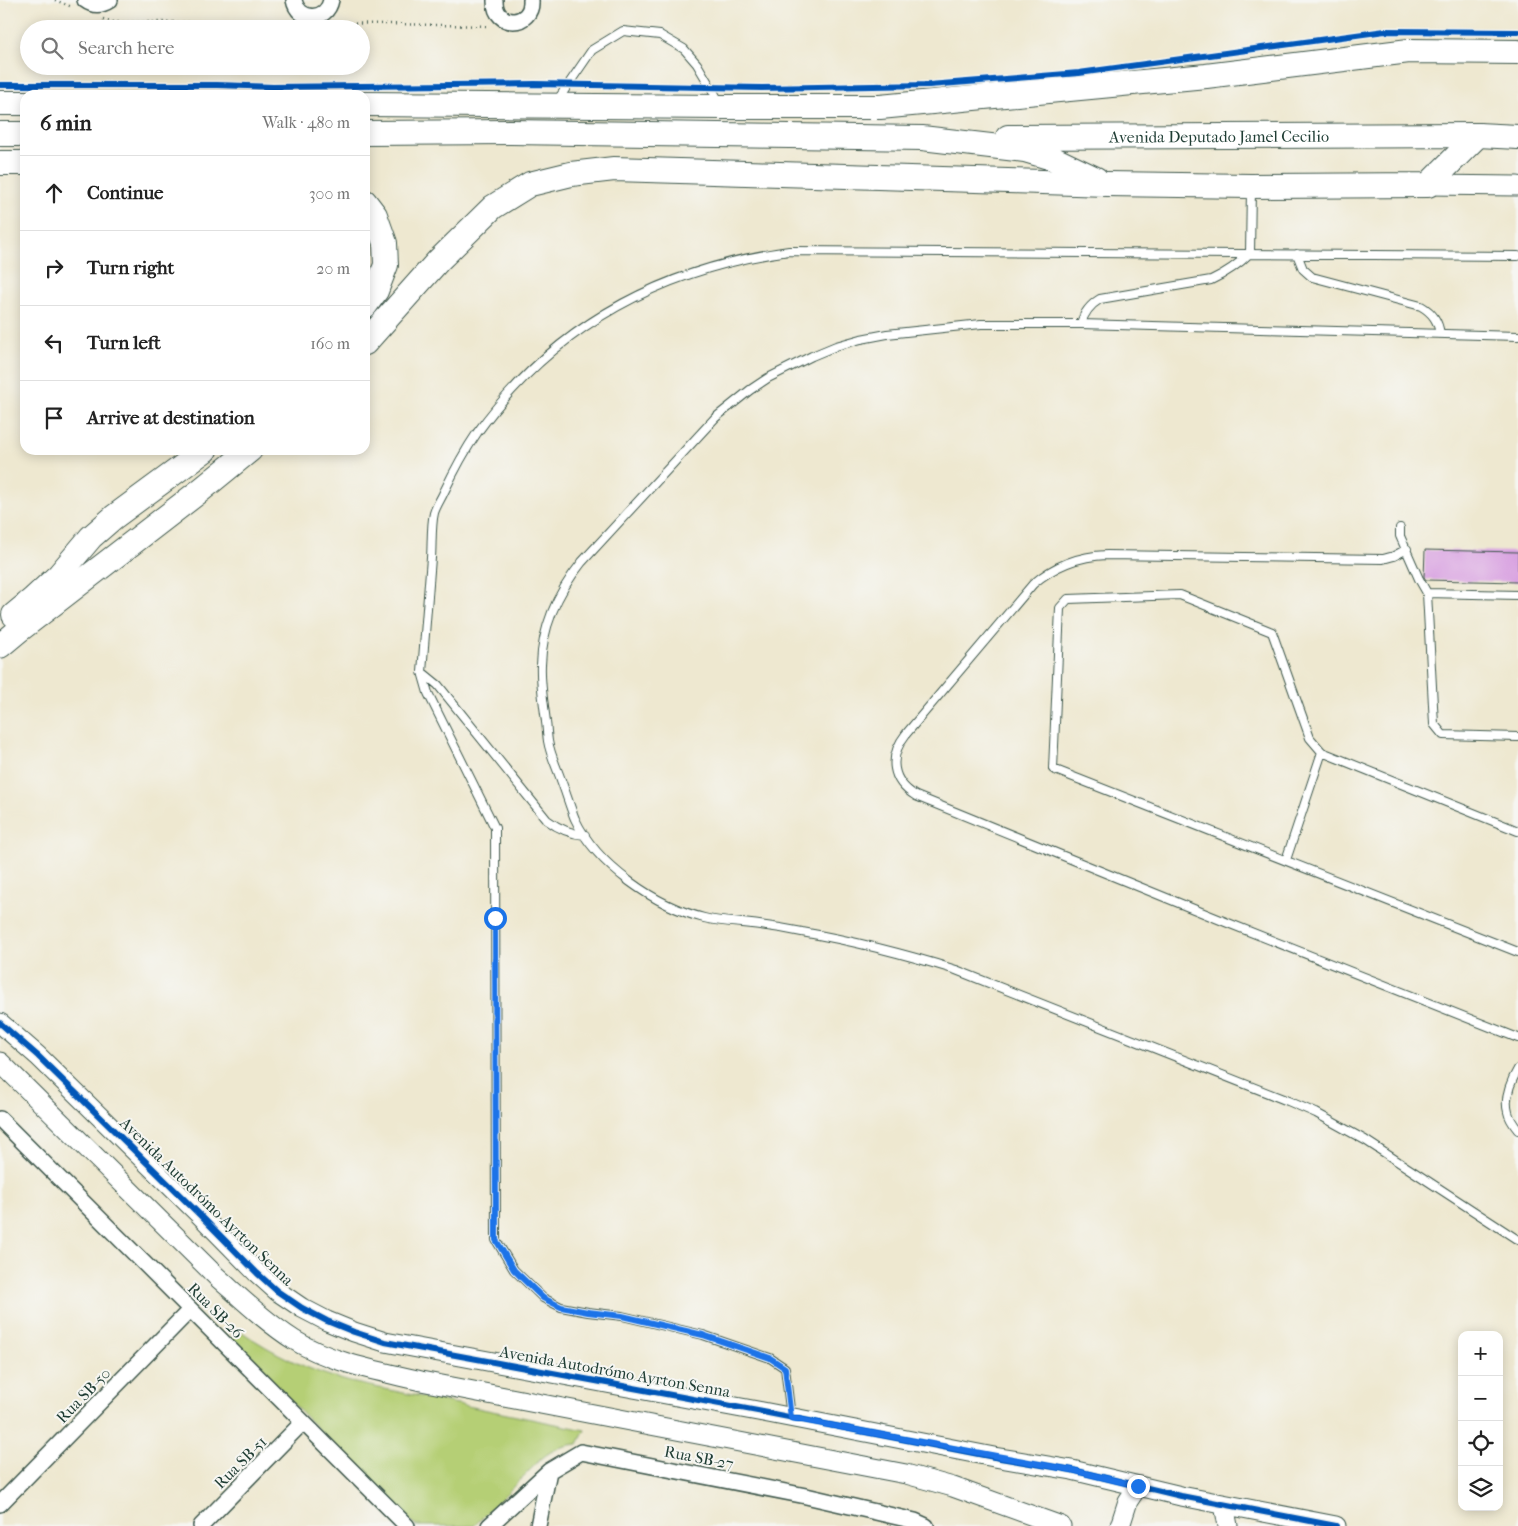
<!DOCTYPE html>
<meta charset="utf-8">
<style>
body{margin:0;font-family:"IM FELL French Canon",serif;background:#f6f6f6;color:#222}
.controls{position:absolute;right:15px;bottom:15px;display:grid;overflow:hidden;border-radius:10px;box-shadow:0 2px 12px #0003}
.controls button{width:45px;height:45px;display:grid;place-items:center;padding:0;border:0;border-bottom:1px solid #e0e0e0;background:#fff;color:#222;font:25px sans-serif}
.stop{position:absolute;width:15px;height:15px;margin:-11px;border:4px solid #1a73e8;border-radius:50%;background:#fff}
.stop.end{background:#1a73e8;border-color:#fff;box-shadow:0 1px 5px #0008}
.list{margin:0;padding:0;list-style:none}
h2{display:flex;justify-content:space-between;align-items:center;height:65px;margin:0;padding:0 20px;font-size:21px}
h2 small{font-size:16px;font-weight:400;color:#767676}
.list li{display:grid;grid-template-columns:32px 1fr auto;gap:15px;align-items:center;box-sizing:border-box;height:75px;padding:0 20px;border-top:1px solid #e0e0e0}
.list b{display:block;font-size:19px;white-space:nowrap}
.list em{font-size:16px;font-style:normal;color:#767676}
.icon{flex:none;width:28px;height:28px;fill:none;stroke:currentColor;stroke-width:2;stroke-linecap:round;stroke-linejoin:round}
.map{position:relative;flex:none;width:1518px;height:1526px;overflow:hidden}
.search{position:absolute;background:#fff;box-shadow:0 2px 12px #0003;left:20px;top:20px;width:350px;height:55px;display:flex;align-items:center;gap:12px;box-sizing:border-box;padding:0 18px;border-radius:28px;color:#767676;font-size:19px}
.panel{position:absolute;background:#fff;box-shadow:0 2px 12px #0003;left:20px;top:90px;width:350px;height:365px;border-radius:15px}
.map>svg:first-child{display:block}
</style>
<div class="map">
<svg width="1518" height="1526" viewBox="0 0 1518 1526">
<rect width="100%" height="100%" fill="#f6f6f2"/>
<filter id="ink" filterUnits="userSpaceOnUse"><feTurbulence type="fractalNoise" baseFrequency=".02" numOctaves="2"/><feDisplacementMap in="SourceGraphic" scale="10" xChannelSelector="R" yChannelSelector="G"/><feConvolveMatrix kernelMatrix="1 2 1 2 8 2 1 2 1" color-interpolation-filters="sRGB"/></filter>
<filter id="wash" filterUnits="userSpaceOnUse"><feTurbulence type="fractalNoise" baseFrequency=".0096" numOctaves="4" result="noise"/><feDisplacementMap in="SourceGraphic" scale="20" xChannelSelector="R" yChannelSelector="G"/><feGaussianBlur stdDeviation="1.12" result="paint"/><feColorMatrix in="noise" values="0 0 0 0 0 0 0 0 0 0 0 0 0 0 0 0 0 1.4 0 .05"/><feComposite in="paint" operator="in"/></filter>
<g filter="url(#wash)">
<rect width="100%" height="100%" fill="#eee8d0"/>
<path fill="#b5cf75" stroke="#6a8654" d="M 239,1330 C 274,1354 309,1371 350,1382 L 585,1430 L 578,1444 C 564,1445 553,1449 541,1459 L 474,1526 L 416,1526 L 229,1341 Z"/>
<g id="blocks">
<path fill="#d9a3e1" d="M 1425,550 L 1518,552 L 1518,582 L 1426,580 L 1424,577 Z"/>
</g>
</g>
<g filter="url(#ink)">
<use href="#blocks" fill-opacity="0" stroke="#3e574b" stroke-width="1"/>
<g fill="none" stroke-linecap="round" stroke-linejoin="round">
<defs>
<path id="service" d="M 557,101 L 592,50 L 623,31 L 660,35 L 684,49 L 697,64 L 720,103
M 1297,254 L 1303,269 L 1312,277 L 1421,306 C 1433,313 1438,321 1440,334
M 1081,324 C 1084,312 1090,305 1100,299 L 1211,280 C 1226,273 1238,265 1250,253 L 1251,188
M 1518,336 L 1081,324 L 981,324 L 887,334 L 861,339 L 836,346 L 812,356 L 768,378 L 750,390 L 715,418 L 582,562 C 558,592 542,626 541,665 C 540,684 544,704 546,722 C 547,728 547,735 548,741 C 550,754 557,768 561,780 C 566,793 570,807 575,819 C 597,866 656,906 704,918 C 716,921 729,922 742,923 C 762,925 782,928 802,932 C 854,941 905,954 956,970 L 1288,1101 L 1316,1113 L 1365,1140 L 1518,1240
M 1400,528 L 1400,536 L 1419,579 L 1427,593 L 1518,595
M 1407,549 L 1394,556 L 1383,559 L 1107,555 C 1078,556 1055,565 1033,584 L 906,734 C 888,757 891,781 916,796 L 1228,923 L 1518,1038
M 1427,593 L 1434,724 L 1443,735 L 1518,737
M 422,672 L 438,685 L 547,820 C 559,829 570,834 585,835
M 1518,831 L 1322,752 L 1310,738 L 1272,632 L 1180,595 L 1068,599 L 1060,608 L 1053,769 L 1518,952
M 1286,860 L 1322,752
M 1518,1069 C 1511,1081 1504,1098 1508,1112 C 1509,1118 1514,1125 1518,1130
M 791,1417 L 785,1368 L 770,1358 L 703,1335 L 622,1316 L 588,1312 L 561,1307 L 543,1298 L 514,1270 L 496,1240 L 495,828 L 428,693 L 422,672 C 425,634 428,596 431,558 C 432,545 431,525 434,513 C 436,506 441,499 444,492 C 454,471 464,452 477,433 C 554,326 659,269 789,251 L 1518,256"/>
<path id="minor" d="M 85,0 C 93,6 101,6 110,0
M 294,0 C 298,22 327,22 331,0
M 495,0 C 494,29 533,27 531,0
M 0,1119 L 407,1526
M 0,1504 L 190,1310
M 201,1526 L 303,1422
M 489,1526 L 549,1471 L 581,1452 L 806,1496 L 915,1521 L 926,1526
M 538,1526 L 549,1471"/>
<path id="tertiary" d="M 1428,185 L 1518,186
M 0,1023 L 38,1056 L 199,1214 L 257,1273 L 277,1291 L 302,1308 L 327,1321 L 354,1332 L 385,1342 L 763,1412 L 994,1457 L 1072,1470 L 1181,1496 L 1336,1526
M 0,1062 L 217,1277 C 242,1299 266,1322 294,1340 C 331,1363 379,1371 421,1381 L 906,1474 L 953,1487 L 1061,1526
M 1224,1505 L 1228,1526
M 1120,1526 L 1128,1501 L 1138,1486"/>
<g id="trunk">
<path d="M 0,103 L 25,103"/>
<path d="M 365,104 L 723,107 L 880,107 L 1206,76 L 1409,51 L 1518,52"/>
<path d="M 365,133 L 510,132 L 922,138 L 1025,150 L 1052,158 L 1096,179"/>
<path d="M 0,134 L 25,134"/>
<path id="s1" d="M 1008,137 L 1478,135 L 1518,137"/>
<path d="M 0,163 L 25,163"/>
<path d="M 365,202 L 375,215 L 385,243 L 386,265 L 376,291 L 365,306"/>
<path d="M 365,343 L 438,261 L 493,207 L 530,184 L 571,174 L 614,169 L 1107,184 L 1251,186 L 1428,185 L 1478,135"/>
<path d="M 14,615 L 32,600 L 59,575 L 91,537 L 114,517 L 205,450"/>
<path d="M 0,646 L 18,631 L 201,490 L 250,450"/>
</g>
</defs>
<use href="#service" stroke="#3e574b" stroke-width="10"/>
<use href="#minor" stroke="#3e574b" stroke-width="18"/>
<use href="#tertiary" stroke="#3e574b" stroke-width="21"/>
<use href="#trunk" stroke="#3e574b" stroke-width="26"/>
<path stroke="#3e574b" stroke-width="2.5" stroke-dasharray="1 4" stroke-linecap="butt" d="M 55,0 L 72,7
M 103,19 L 114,22 L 290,22
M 335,23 L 490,26"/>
<use href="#service" stroke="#fff" stroke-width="8"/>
<use href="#minor" stroke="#fff" stroke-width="15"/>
<use href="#tertiary" stroke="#fff" stroke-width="19"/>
<use href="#trunk" stroke="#fff" stroke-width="24"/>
<defs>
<path id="cycleway" d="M 0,85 L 217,85 L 273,87 L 535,84 L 762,88 L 929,85 L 1079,73 L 1385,31 L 1518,32
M 0,1023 L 38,1056 L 199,1214 L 257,1273 L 277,1291 L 302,1308 L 327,1321 L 354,1332 L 385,1342 L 763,1412 L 994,1457 L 1072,1470 L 1181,1496 L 1336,1526"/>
</defs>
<use href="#cycleway" stroke="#f6f6f2" stroke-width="9"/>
<use href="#cycleway" stroke="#0057b8" stroke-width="6"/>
</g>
</g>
<g fill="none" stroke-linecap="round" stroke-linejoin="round" filter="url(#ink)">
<path stroke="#1a73e8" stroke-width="6" d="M 495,918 L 496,1240 L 514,1270 L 520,1276 L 543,1298 L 561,1307 L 588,1312 L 622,1316 L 703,1335 L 770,1358 L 785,1368 L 791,1418 L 1072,1470 L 1138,1486"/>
</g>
<g text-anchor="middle" stroke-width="4" stroke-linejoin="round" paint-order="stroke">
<g font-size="16" fill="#1f3d34" stroke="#f6f6f2">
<text dy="6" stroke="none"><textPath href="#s1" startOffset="211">Avenida Deputado Jamel Cecilio</textPath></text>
<text transform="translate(207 1201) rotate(44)" y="6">Avenida Autodrómo Ayrton Senna</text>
<text transform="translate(216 1310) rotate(45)" y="6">Rua SB-26</text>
<text transform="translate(615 1371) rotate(10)" y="6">Avenida Autodrómo Ayrton Senna</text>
<text transform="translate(83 1395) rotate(-46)" y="6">Rua SB-50</text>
<text transform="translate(699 1457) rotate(11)" y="6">Rua SB-27</text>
<text transform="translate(240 1462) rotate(-45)" y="6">Rua SB-51</text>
</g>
</g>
</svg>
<div class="controls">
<button>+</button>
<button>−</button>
<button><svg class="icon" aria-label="locate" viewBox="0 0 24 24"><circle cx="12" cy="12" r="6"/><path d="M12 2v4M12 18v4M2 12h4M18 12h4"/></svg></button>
<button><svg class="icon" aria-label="layers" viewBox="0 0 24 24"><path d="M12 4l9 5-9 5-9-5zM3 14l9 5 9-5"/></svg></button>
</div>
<div class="stop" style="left:495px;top:918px"></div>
<div class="stop end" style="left:1138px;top:1486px"></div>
<div class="search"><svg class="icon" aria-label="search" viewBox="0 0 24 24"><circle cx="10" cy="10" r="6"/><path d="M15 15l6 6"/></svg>Search here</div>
<section class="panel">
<h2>6 min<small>Walk · 480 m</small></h2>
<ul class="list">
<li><svg class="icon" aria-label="ahead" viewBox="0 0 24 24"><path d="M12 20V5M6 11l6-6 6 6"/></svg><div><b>Continue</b></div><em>300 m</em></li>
<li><svg class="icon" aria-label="right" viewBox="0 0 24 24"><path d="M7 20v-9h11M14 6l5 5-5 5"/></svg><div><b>Turn right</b></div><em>20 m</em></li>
<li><svg class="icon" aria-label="left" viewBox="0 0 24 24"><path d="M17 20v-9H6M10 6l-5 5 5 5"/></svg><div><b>Turn left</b></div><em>160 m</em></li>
<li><svg class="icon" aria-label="arrive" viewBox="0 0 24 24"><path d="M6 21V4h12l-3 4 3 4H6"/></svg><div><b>Arrive at destination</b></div></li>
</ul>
</section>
</div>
